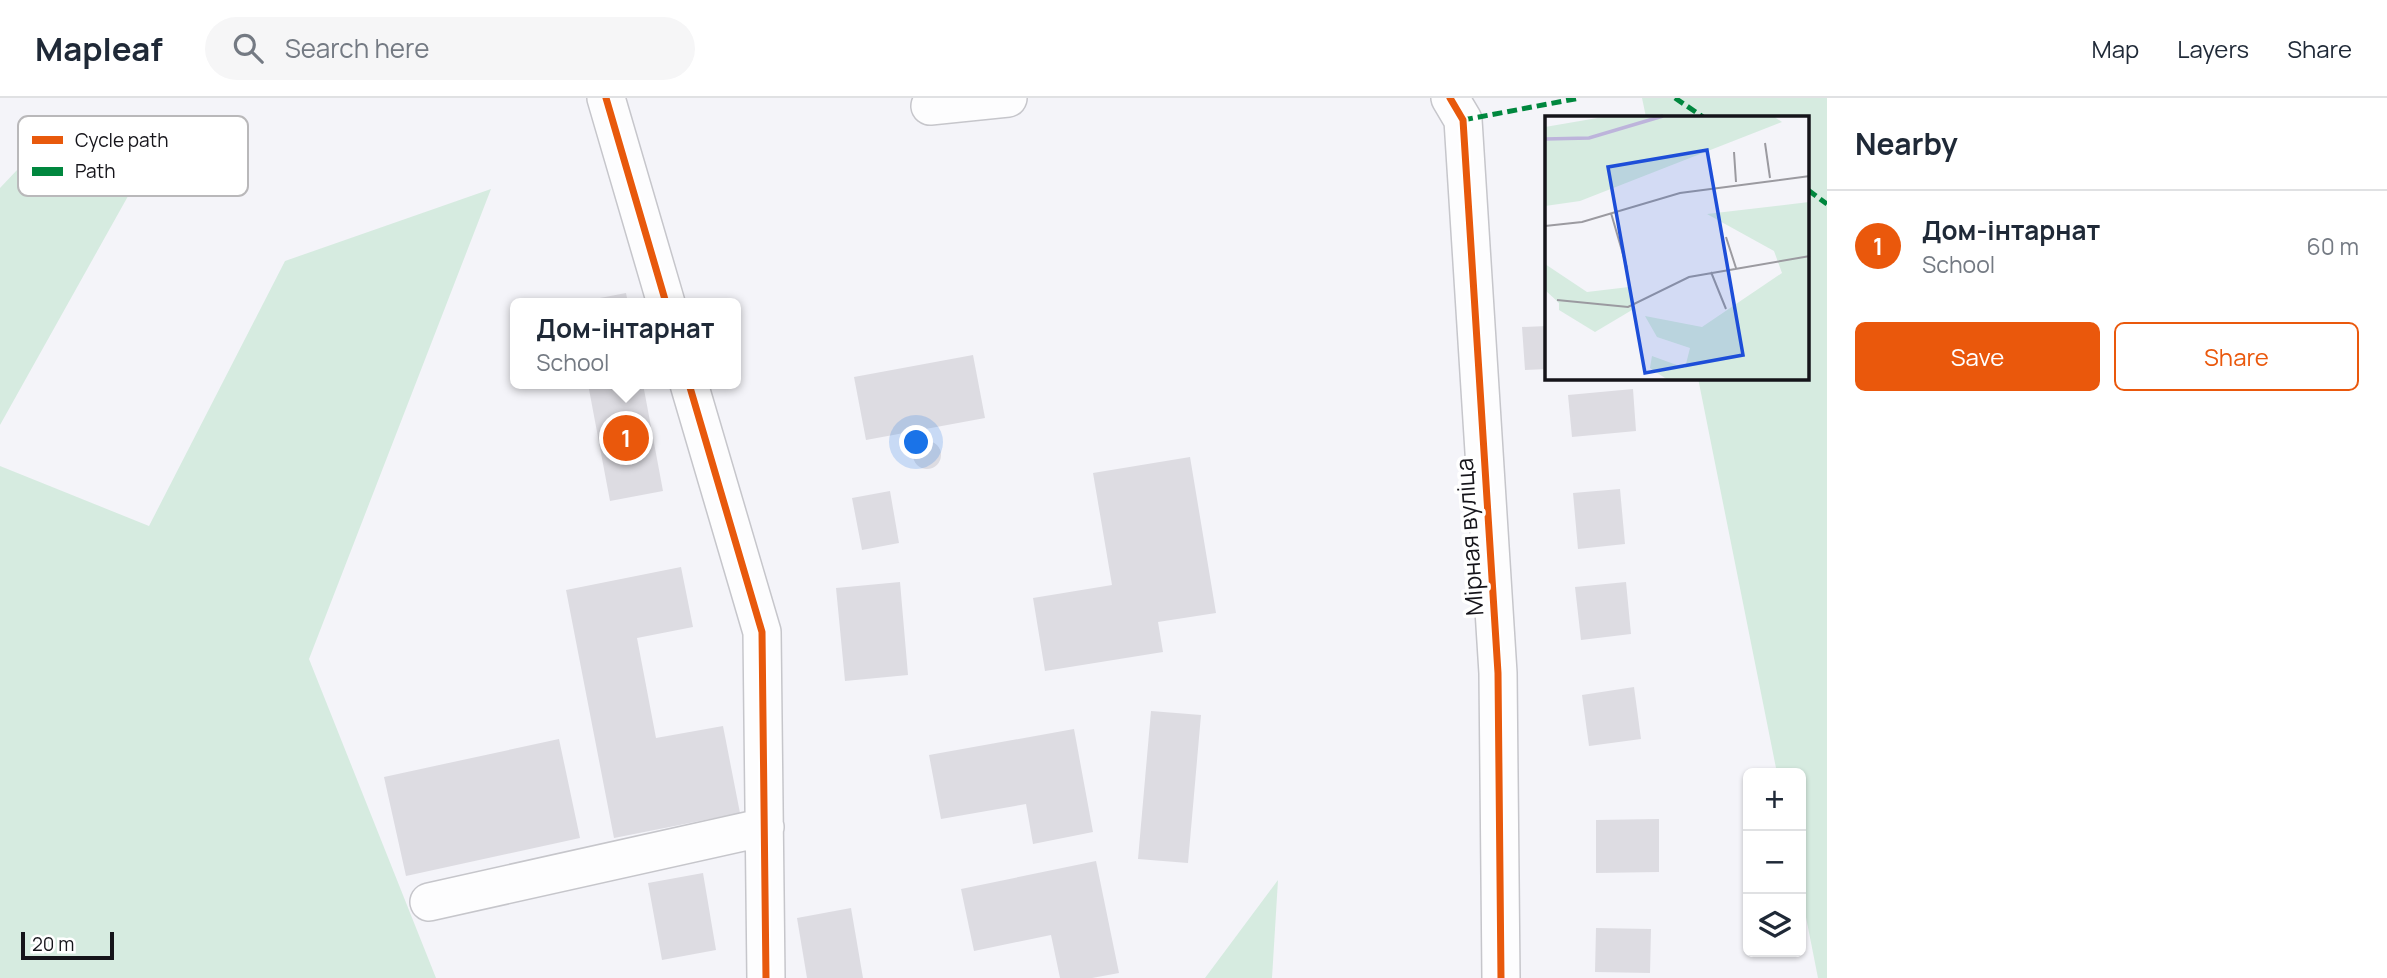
<!DOCTYPE html>
<meta charset="utf-8">
<style>
body{margin:0;font-family:Manrope,sans-serif;background:#f6f6f7;color:#1f2937}
.controls{position:absolute;right:21px;bottom:21px;display:grid;overflow:hidden;border-radius:10px;box-shadow:0 2px 5px #0004}
.controls button{width:63px;height:63px;display:grid;place-items:center;padding:0;border:0;border-bottom:2px solid #e0e1e3;background:#fff;color:#1f2937;font:35px sans-serif}
.scale{position:absolute;left:21px;bottom:18px;width:93px;box-sizing:border-box;padding-left:7px;border:4px solid #15141a;border-top:0;font-size:19px;line-height:24px;white-space:nowrap;color:#15141a;-webkit-text-stroke:5px #fff;paint-order:stroke}
.you{position:absolute;left:917px;top:345px;width:24px;height:24px;margin:-18px;border:5px solid #fff;border-radius:50%;background:#1a73e8;box-shadow:0 0 0 10px #1a73e833}
.badge{display:grid;place-items:center;width:46px;height:46px;border-radius:50%;background:#ea580c;color:#fff;font-size:23px;font-weight:700}
.pin{position:absolute;translate:-50% -50%;border:4px solid #fff;box-shadow:0 2px 7px #0006}
.popup{position:absolute;left:510px;top:200px;width:231px;height:91px;box-sizing:border-box;display:grid;place-content:center;border-radius:10px;background:#fff;filter:drop-shadow(0 2px 5px #0005);font-size:23px;white-space:nowrap;color:#747a83}
.popup b{font-size:26px;color:#1f2937}
.popup::after{content:'';position:absolute;left:50%;top:100%;margin-left:-14px;border:14px solid transparent;border-top-color:#fff}
.list{margin:0;padding:0;list-style:none}
h2{display:flex;justify-content:space-between;align-items:center;height:91px;margin:0;padding:0 28px;font-size:30px}
h2 small{font-size:23px;font-weight:400;color:#747a83}
.list li{display:grid;grid-template-columns:46px 1fr auto;gap:21px;align-items:center;box-sizing:border-box;height:112px;padding:0 28px;border-top:2px solid #e0e1e3}
.list b{display:block;font-size:26px;white-space:nowrap}
.list p{margin:0;font-size:23px;white-space:nowrap;color:#747a83}
.list em{font-size:23px;font-style:normal;color:#747a83}
.actions{display:flex;gap:14px;padding:21px 28px}
.actions a{flex:1;padding:16px 0;border:2px solid #ea580c;border-radius:10px;text-align:center;font-size:24px;color:#ea580c}
.actions .main{background:#ea580c;color:#fff}
.icon{flex:none;width:38px;height:38px;fill:none;stroke:currentColor;stroke-width:2;stroke-linecap:round;stroke-linejoin:round}
.map{position:relative;flex:none;width:1827px;height:880px;overflow:hidden}
header{display:flex;align-items:center;gap:42px;box-sizing:border-box;height:98px;padding:0 35px;background:#fff;border-bottom:2px solid #e0e1e3}
header strong{font-size:33px}
nav{display:flex;gap:38px;margin-inline-start:auto;font-size:24px}
.search{width:490px;height:63px;background:#f6f6f7;display:flex;align-items:center;gap:18px;box-sizing:border-box;padding:0 24px;border-radius:38px;color:#747a83;font-size:26px}
main{display:flex}
aside{flex:1;background:#fff}
.map>svg:first-child{display:block}
</style>
<header>
<strong>Mapleaf</strong>
<div class="search"><svg class="icon" aria-label="search" viewBox="0 0 24 24"><circle cx="10" cy="10" r="6"/><path d="M15 15l6 6"/></svg>Search here</div>
<nav><a>Map</a><a>Layers</a><a>Share</a></nav>
</header>
<main>
<div class="map">
<svg width="1827" height="880" viewBox="0 0 1827 880">
<rect width="100%" height="100%" fill="#f4f4f9"/>
<path fill="#d6ebe0" d="M 1642,0 L 1827,0 L 1827,880 L 1818,880 L 1801,794 L 1801,675 L 1777,675 L 1698,280 L 1808,280 L 1808,19 L 1646,19 Z
M 34,54 L 132,91 L 0,327 L 0,90 Z
M 491,91 L 309,561 L 436,880 L 0,880 L 0,368 L 149,428 L 285,163 Z
M 1278,782 L 1272,880 L 1205,880 Z"/>
<path fill="#dddce2" d="M 626,195 L 628,205 L 579,205 L 579,204 Z
M 1547,228 L 1547,271 L 1525,272 L 1522,229 Z
M 973,257 L 985,320 L 866,342 L 854,279 Z
M 588,286 L 643,286 L 663,393 L 610,403 Z
M 1633,291 L 1636,333 L 1572,339 L 1568,297 Z
M913 357a14 14 0 1 1 28 0a14 14 0 1 1-28 0Z
M 1190,359 L 1216,515 L 1158,524 L 1163,554 L 1045,573 L 1033,500 L 1112,487 L 1093,375 Z
M 1620,391 L 1625,446 L 1578,451 L 1573,395 Z
M 890,393 L 899,445 L 862,452 L 852,400 Z
M 681,469 L 693,529 L 637,540 L 656,640 L 723,628 L 740,715 L 614,740 L 566,492 Z
M 900,484 L 908,577 L 845,583 L 836,490 Z
M 1626,484 L 1631,536 L 1581,542 L 1575,489 Z
M 1634,589 L 1641,641 L 1589,648 L 1582,597 Z
M 1151,613 L 1201,617 L 1188,765 L 1138,761 Z
M 1074,631 L 1093,734 L 1033,746 L 1026,706 L 941,721 L 929,657 Z
M 559,641 L 580,740 L 406,778 L 384,679 Z
M 1659,721 L 1659,774 L 1596,775 L 1596,722 Z
M 1096,763 L 1119,875 L 1092,880 L 1060,880 L 1051,837 L 974,853 L 961,791 Z
M 703,775 L 716,852 L 662,862 L 648,785 Z
M 851,810 L 863,880 L 807,880 L 797,820 Z
M 1596,830 L 1651,831 L 1650,875 L 1595,874 Z"/>
<g fill="none" stroke-linecap="round" stroke-linejoin="round">
<defs>
<path id="minor" d="M 606,0 L 666,205
M 1450,0 L 1463,22 L 1498,575 L 1501,880
M 930,8 L 1008,0
M 689,286 L 762,534 L 766,880
M 429,804 L 765,729"/>
</defs>
<use href="#minor" stroke="#c6c6cb" stroke-width="40"/>
<use href="#minor" stroke="#fdfdfe" stroke-width="37"/>
<path stroke="#00873e" stroke-width="5" stroke-dasharray="10 5" stroke-linecap="butt" d="M 1675,0 L 1703,19
M 1463,22 L 1580,0
M 1808,92 L 1827,106"/>
<defs>
<path id="cycleway" d="M 606,0 L 666,205
M 1450,0 L 1463,22 L 1498,575 L 1501,880
M 689,286 L 762,534 L 766,880"/>
</defs>
<use href="#cycleway" stroke="#fff" stroke-width="11"/>
<use href="#cycleway" stroke="#e8590c" stroke-width="7"/>
</g>
<g text-anchor="middle" stroke-width="7" stroke-linejoin="round" paint-order="stroke">
<g font-size="24" fill="#15141a" stroke="#fff">
<text transform="translate(1470 439) rotate(-94)" y="8">Мірная вуліца</text>
</g>
</g>
<g transform="translate(1545 18)">
<rect width="264" height="264" fill="#f4f4f9"/>
<path d="M 64,0 L 228,0 L 237,6 L 35,85 L 0,90 L 0,11 ZM 264,86 L 264,264 L 123,264 L 105,252 L 107,240 L 140,252 L 145,232 L 112,221 L 100,200 L 157,211 L 237,157 L 229,135 L 162,98 ZM 0,148 L 42,176 L 84,171 L 87,194 L 50,216 L 14,194 L 14,187 L 0,174 Z" fill="#d6ebe0"/>
<path fill="none" stroke="#bdb4db" stroke-width="3.5" d="M 0,23 L 44,22 L 118,0"/>
<path fill="none" stroke="#9b9aa0" stroke-width="2" d="M 220,27 L 225,62M 189,36 L 191,66M 66,97 L 82,152M 0,110 L 37,106 L 135,77 L 265,60M 181,121 L 191,152M 166,156 L 181,193M 12,184 L 83,191 L 144,161 L 265,140"/>
<path fill="#1d4ed8" fill-opacity="0.15" stroke="#1d4ed8" stroke-width="3.5" d="M 162,34 L 198,239 L 100,257 L 63,51 Z"/>
<rect width="264" height="264" fill="none" stroke="#15141a" stroke-width="3.5"/>
</g>
<rect x="18" y="18" width="230" height="80" rx="10" fill="#fff" stroke="#b9b8ba" stroke-width="2"/>
<rect x="32" y="38" width="31" height="8" fill="#e8590c"/>
<rect x="32" y="69" width="31" height="9" fill="#00873e"/>
<g font-size="19" fill="#15141a">
<text x="75" y="49">Cycle path</text>
<text x="75" y="80">Path</text>
</g>
</svg>
<div class="controls">
<button>+</button>
<button>−</button>
<button><svg class="icon" aria-label="layers" viewBox="0 0 24 24"><path d="M12 4l9 5-9 5-9-5zM3 14l9 5 9-5"/></svg></button>
</div>
<div class="scale">20 m</div>
<div class="you"></div>
<div class="pin badge" style="left:626px;top:340px">1</div>
<div class="popup"><b>Дом-інтарнат</b>School</div>
</div>
<aside>
<h2>Nearby<small></small></h2>
<ul class="list">
<li><span class="badge">1</span><div><b>Дом-інтарнат</b><p>School</p></div><em>60 m</em></li>
</ul>
<div class="actions"><a class="main">Save</a><a>Share</a></div>
</aside>
</main>
